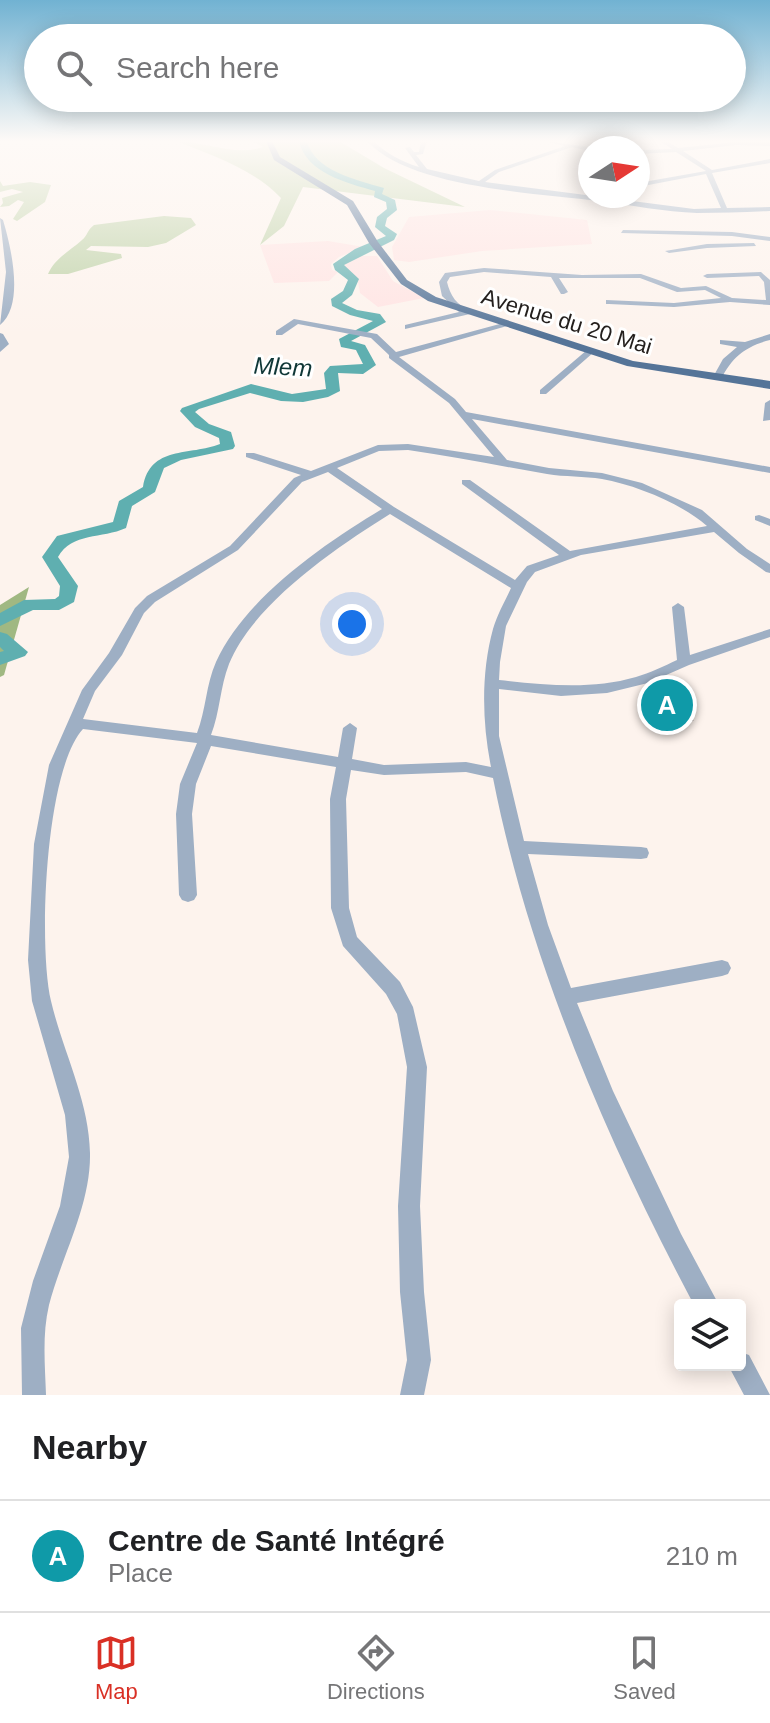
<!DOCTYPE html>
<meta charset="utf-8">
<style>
body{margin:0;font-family:Helvetica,sans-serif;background:#f6f6f6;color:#202124}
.controls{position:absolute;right:24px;bottom:24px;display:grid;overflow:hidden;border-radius:8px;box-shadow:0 4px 20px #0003}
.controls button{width:72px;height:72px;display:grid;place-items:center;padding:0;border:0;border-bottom:2px solid #e0e0e0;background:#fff;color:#202124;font:40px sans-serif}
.compass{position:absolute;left:578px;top:136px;width:72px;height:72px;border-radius:50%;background:#fff;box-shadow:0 4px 20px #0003;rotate:78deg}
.you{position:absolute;left:352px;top:624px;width:28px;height:28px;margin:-20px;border:6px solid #fff;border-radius:50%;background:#1a73e8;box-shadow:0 0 0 12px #1a73e833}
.badge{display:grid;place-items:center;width:52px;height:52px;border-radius:50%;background:#d93025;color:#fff;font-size:26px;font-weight:700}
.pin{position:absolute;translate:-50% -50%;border:4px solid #fff;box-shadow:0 2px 8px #0006}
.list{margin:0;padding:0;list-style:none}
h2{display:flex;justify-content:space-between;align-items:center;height:104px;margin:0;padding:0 32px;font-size:34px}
h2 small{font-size:26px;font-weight:400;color:#757577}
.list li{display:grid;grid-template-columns:52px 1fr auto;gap:24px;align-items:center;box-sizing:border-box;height:112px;padding:0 32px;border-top:2px solid #e0e0e0}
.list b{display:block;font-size:30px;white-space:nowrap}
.list p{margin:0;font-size:26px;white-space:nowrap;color:#757577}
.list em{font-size:26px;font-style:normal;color:#757577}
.icon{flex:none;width:44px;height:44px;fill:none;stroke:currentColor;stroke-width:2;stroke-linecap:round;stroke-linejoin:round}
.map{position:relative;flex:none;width:770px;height:1395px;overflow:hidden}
.search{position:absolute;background:#fff;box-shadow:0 4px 20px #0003;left:24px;right:24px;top:24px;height:88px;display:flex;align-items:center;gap:20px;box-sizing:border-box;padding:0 28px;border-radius:44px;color:#757577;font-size:30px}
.sheet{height:216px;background:#fff}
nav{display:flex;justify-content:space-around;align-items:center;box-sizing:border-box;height:112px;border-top:2px solid #e0e0e0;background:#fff;font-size:22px;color:#757577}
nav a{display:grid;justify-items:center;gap:4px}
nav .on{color:#d93025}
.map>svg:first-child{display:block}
</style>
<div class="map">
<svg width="770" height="1395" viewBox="0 0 770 1395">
<rect width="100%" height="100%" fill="#fdf3ed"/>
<path fill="#ffe4e3" d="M 490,210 L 587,220 L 592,244 L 482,251 L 409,262 L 394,260 L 392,247 L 409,217 Z
M 328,241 L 364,247 L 339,257 L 331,264 L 332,270 L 338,272 L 329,281 L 274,283 L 260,245 Z
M 354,256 L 377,256 L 393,281 L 424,298 L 378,307 L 360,293 L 358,282 L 344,268 L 344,263 Z"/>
<path fill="#bfd2a8" d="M 176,141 C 205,141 234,157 263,147 L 252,141 L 339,141 L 384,168 L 465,207 L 303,187 L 284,226 L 260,245 L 281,198 C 254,169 211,155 176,141 Z
M 0,181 L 3,186 L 30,182 L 51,185 L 45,202 L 17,221 L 13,219 L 24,202 L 18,200 L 9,206 L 0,207 L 3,203 L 2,198 L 23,192 L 12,189 L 0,192 Z
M 164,216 L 191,218 L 196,225 L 166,243 L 148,247 L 91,246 L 86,250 L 121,254 L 122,258 L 68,274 L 48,274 C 55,258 70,251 82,240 C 88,235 87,230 94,225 Z"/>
<path fill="#a0b882" d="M 29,587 L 4,675 L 0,677 L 0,605 Z"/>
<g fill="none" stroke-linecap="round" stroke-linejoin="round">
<path fill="#5fafb0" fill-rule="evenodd" d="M 299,141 L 307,141 C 314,171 357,180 384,188 L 382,194 L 395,200 L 397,210 L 387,218 L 385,226 L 397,234 L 394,240 L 344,265 L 359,279 L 352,295 L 342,303 L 357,310 L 380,314 L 386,322 L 351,341 L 365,345 L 376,365 L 363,374 L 338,373 L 340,391 L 328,397 L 303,402 L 281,401 L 250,393 L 199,409 L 195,412 L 209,424 L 231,432 L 235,446 L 233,449 L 181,460 L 164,468 L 155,492 L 132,506 L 126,528 C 102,539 72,532 58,557 L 78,586 L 74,602 L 59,610 L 33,610 L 0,626 L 0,613 L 24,600 L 55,599 L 59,596 L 60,586 L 42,557 L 57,536 L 113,522 L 119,501 L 143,487 C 150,445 190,456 220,444 L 219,438 L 195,427 L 180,411 L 182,408 L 251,384 L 292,394 L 326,389 L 324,373 L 330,366 L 363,364 L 356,350 L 341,347 L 339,339 L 373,321 L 350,315 L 332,306 L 331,299 L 343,291 L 348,280 L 335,270 L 333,264 L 355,249 L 386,236 L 375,227 L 377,217 L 387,209 L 386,202 L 374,197 L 375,191 C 347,183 306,173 299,141 Z
M 0,632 L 7,634 L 28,652 L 25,656 L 0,665 L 0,652 L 4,651 L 0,647 Z"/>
</g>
<path fill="#cdc2c0" stroke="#918684" stroke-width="2" d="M 679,691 L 692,720 L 656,722 L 644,693 Z"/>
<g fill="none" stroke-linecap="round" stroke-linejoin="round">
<path fill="#9eafc4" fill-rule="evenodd" d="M 367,141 L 373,141 C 386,153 402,162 419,167 L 405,148 L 410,147 L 414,152 L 419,152 L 421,141 L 427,141 L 423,154 L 416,155 L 427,169 L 479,181 L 495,170 L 565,146 L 544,141 L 590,147 L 592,148 L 590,151 L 572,147 L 499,172 L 485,182 L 694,209 L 721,208 L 706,174 L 638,187 L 638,183 L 706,171 L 676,152 L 638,154 L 638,150 L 672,149 L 660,141 L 667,141 L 678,148 L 736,142 L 770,142 L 770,146 L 736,145 L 683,151 L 712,170 L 770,159 L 770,163 L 712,173 L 727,208 L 770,207 L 770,211 C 745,212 721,213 697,213 C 665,212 631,205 599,201 C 536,193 410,188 367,141 Z
M 0,218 L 3,220 C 11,247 25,305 0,325 L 6,272 Z
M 623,230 L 732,232 L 770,237 L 770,241 L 732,236 L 621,233 Z
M 754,243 L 756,246 L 707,248 L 669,253 L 665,251 L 707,244 Z
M 484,268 L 582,275 L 641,274 L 681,288 L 706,286 L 732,298 L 766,300 L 764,282 L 759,276 L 707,278 L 703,276 L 707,274 L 761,272 L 770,280 L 770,305 L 730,302 L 674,307 L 609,304 L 606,304 L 606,300 L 674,303 L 721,298 L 705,290 L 677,292 L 640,278 L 559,278 L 568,292 L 564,294 L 561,294 L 551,277 L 484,272 L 450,277 L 447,282 C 450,295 457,306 470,310 L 470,314 L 405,329 L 405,325 L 459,312 L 442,296 L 439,282 L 445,273 Z
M 294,319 L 377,334 L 396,352 L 507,322 L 507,326 L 399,357 L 455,399 L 466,412 L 770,467 L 770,473 L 472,419 L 507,460 L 549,468 L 602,473 L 642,483 L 702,510 L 747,549 L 770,564 L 770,573 L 766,572 L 739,553 L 714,532 L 581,555 L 535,572 L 527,582 L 506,626 L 500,662 L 499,680 C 546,685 591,690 636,677 C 650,673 664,666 677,660 L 672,607 L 678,603 L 684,607 L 690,655 L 770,629 L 770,637 L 689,665 L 648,683 L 607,693 L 561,696 L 499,689 L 499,736 L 524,841 L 641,847 L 647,848 L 649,853 L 647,858 L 641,859 L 528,854 L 548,925 L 571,988 L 722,960 L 728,962 L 731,968 L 728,974 L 722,976 L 577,1003 L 613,1091 L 681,1234 L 719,1305 L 694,1305 C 607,1141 529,961 493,778 L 466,772 L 384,775 L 351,770 L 346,799 L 349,908 L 357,937 L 400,982 L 413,1007 L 427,1067 L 420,1206 L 424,1292 L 431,1360 L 424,1395 L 400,1395 L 407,1360 L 400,1292 L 398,1206 L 407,1067 L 397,1014 L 386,994 L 343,946 L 331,908 L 330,799 L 336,767 L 211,746 L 196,784 L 192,814 L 197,895 L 194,900 L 188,902 L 182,900 L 179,895 L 176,814 L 180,784 L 197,743 L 83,729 C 45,770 38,946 51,1001 C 63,1052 89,1100 90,1153 C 91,1205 62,1255 49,1305 C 42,1335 45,1364 46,1395 L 22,1395 L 21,1328 L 33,1281 L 60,1206 L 69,1157 L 65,1115 L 32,1001 L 28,960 L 34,844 L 49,765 L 82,690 L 109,653 L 135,608 L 147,596 L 230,546 L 294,478 L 301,475 L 246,457 L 246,453 L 254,453 L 311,471 L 378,445 L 408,444 L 494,457 L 449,403 L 389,358 L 389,355 L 371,338 L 298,324 L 282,335 L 276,335 L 276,331 ZM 408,450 C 455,457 501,466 547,474 C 565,477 584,476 602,479 C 636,485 682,504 707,526 L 570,551 L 470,480 L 462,480 L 462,484 L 559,555 L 527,566 L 515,580 L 394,507 L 337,468 L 379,451 ZM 328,472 L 382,509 C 324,544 245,598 216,662 C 206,684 206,710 197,733 L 83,719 L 95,691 L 122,655 L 144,613 L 155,602 L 238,550 L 302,482 ZM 390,514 L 511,588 C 505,601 497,615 493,629 C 481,673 482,722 491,767 L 466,762 L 384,765 L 352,759 L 357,728 L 350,723 L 343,728 L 338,757 L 211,735 C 220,712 220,687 229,664 C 253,604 337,547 390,514 Z
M 0,333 L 3,334 L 9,344 L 0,352 Z
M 770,334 L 770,340 C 746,346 732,357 721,379 L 715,379 L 713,377 L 723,359 L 737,347 L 720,344 L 720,340 L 745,342 Z
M 587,350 L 594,352 L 546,394 L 540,394 L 540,390 Z
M 770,400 L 770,420 L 763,421 L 765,403 Z
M 759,515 L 770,519 L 770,526 L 755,520 L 755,516 Z
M 740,1352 L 749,1355 L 770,1395 L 744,1395 L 728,1365 L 740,1365 Z"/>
<path fill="#557498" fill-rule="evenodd" d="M 266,141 L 272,141 L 280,157 L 353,201 L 378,242 L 407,280 L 436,297 L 633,361 L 770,381 L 770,389 L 627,366 L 428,301 L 401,284 L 369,243 L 347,205 L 274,160 Z"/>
</g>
<linearGradient id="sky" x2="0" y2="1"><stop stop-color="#71b2d2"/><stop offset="0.42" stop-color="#fefaf7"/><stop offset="1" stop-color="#fefaf7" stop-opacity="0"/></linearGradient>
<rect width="770" height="336" fill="url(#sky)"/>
<g text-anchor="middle" stroke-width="6" stroke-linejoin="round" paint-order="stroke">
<g font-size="22" fill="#24201e" stroke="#fff">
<text transform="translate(567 321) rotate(17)" y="8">Avenue du 20 Mai</text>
</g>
<g font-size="24" font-style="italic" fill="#0f3737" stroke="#fff">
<text transform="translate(283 367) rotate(3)" y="8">Mlem</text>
</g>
</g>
</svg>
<div class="controls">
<button><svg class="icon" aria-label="layers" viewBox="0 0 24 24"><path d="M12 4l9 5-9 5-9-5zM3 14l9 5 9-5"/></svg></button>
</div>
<svg class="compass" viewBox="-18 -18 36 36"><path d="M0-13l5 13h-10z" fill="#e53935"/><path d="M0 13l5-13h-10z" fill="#757577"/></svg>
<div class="you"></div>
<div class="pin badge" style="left:667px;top:705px;background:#0f9aa8">A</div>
<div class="search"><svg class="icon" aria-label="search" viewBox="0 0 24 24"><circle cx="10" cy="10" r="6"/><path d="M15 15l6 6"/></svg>Search here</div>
</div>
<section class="sheet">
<h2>Nearby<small></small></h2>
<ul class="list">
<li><span class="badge" style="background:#0f9aa8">A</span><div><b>Centre de Santé Intégré</b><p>Place</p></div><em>210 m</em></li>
</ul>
</section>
<nav>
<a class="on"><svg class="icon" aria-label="map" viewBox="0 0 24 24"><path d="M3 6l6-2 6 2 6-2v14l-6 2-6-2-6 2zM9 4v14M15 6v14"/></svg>Map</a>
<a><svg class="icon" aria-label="directions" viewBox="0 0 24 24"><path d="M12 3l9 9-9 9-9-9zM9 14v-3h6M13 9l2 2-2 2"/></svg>Directions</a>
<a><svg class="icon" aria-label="saved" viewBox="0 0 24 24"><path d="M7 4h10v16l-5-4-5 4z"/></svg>Saved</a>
</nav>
